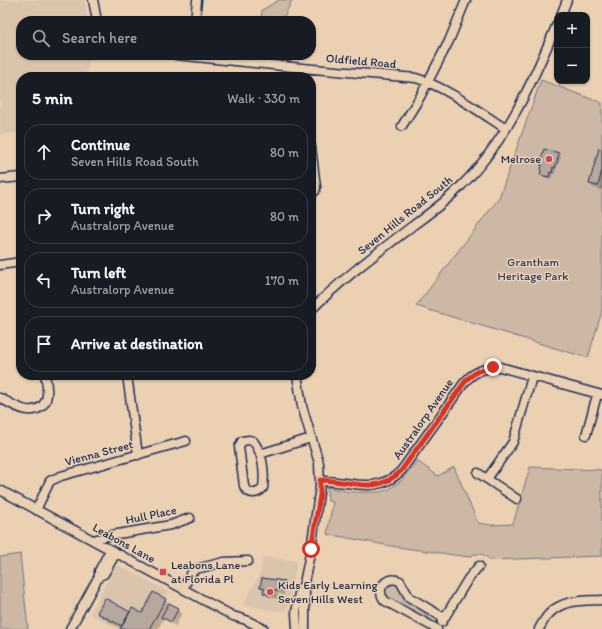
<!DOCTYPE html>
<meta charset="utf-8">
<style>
body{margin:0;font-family:Itim,sans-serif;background:#242831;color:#f1f3f6}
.controls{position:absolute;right:12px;top:12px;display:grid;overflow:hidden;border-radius:8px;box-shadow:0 1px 3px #0004}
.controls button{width:36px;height:36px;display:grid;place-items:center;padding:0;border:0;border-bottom:1px solid #363941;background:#171b24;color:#f1f3f6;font:20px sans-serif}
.stop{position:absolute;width:12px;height:12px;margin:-9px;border:3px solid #d93025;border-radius:50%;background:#fff}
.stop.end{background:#d93025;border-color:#fff;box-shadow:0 1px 4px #0008}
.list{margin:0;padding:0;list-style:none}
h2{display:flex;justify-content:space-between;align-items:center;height:52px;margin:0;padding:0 16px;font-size:17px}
h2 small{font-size:13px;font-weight:400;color:#9ea1a6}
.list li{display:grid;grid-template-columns:26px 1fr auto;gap:12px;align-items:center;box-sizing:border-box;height:56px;margin:0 8px 8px;padding:0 8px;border:1px solid #363941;border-radius:16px}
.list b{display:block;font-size:15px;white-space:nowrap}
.list p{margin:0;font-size:13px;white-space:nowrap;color:#9ea1a6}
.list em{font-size:13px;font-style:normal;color:#9ea1a6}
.icon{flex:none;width:22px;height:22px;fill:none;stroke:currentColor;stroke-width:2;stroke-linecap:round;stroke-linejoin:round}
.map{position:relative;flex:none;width:602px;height:629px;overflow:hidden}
.search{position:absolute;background:#171b24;box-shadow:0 1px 3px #0004;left:16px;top:16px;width:300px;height:44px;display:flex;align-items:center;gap:10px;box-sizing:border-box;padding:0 14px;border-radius:16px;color:#9ea1a6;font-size:15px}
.panel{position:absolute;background:#171b24;box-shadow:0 1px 3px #0004;left:16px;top:72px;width:300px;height:308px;border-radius:16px}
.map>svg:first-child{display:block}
</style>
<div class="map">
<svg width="602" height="629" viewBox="0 0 602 629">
<rect width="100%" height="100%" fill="#ebd0b2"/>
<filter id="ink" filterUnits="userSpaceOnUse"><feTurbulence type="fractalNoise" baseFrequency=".025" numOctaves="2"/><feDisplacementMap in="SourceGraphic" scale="8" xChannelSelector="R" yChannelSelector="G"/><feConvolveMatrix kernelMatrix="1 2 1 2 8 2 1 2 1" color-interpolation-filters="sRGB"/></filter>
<g filter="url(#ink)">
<path fill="#dbc4ac" d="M 0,0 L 85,0 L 87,21 L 21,21 L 21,55 L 91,55 L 85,77 L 21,77 L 21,133 L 0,134 Z
M 263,557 L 297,561 L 288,608 L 284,612 L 243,605 L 260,574 Z
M 120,566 L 169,592 L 149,629 L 118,629 L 90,614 L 114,568 Z"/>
<path fill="#cdb8a6" stroke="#747482" d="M 279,0 L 292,0 L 282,21 L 261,21 L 262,10 Z
M 541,80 L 602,103 L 602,311 L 588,358 L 416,306 L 499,198 Z
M 417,461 L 438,476 L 454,467 L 478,523 L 491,525 L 513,524 L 530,467 L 602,470 L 602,556 L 489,560 C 485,553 476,552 469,557 L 391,546 L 327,534 L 333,502 L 328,501 L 327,487 L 350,492 L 380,492 L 389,489 L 401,481 Z
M 20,554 L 28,629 L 0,629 L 0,557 Z
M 397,583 L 438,619 L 438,621 L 435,624 L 388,600 L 383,588 L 387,584 Z"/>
<path fill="#0003" d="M 602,150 L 602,190 L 594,188 L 590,184 Z
M 558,154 L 561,157 L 554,175 L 553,174 L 551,179 L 544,177 L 541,175 Z
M 284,582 L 288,586 L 288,590 L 285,589 L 284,595 L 278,593 L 277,599 L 268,597 L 264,593 L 264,590 L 262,587 Z
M 165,600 L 182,613 L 175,626 L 164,618 L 158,629 L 122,629 L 104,619 L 98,613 L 130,613 L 143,614 Z"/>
<path fill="#b7a89d" stroke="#1b2f5e" d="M 599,148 L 602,149 L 602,170 L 598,186 L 589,184 Z
M 544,149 L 559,153 L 555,168 L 553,167 L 552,173 L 550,172 L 549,177 L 540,175 L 542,165 L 540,164 Z
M 262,578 L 285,581 L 284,586 L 281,585 L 280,591 L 274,590 L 273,596 L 263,593 L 264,588 L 260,587 Z
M 153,592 L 166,599 L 149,629 L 120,629 L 132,608 L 142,613 Z
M 105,598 L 130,612 L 122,626 L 97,613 Z
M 169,603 L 179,608 L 171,622 L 161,617 Z"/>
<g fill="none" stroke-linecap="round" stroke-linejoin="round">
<defs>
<path id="minor" d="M 93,0 L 97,21
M 561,15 L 567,0
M 195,21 L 197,0
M 176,55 L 302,68 L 416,78 C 446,87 480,112 506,129
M 302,68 L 302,77
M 402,126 L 420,97 L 449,41 L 466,0
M 311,147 L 316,187 L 315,191 L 311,195
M 0,179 L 21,177
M 0,265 L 21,262
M 311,310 C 342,279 377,253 411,227 C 427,215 444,203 458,189 C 506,143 532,83 557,24
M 127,375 L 138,455
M 0,398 C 12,404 29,417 42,406 C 45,403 47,399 47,394 C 48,388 46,381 45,375
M 586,435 L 597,395
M 249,440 L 253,441 C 263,453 265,472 263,488 C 257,495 248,495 244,486 L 239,447 L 242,441 Z
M 260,454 L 311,438
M 478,473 L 517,499
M 487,479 L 513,442 L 532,377
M 320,481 C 350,480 376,496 401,471 L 464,383 C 473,372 485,367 500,367 L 602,395
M 0,490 L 233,616 L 246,620 L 264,629
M 36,510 L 50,481 L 61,476 L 186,441
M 93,540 L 112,535 L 171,525 L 190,518
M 99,576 L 104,574 L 116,553
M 304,583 L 305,592 L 305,629
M 183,589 L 192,572 L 196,569 L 224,562 L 248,561
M 442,622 L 468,579 L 479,566
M 70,629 L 99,576 L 99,571 L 110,550
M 297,629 L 296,613 L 299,593 L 304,583 L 311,549 L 320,486 L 319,463 L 302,406 L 297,375
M 437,629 L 385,601 C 375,590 385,575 400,581 L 409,597 L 444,618
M 539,629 C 542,624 545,617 550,613 C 564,599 584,601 602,600"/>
</defs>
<use href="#minor" stroke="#1b2f5e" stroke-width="11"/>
<use href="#minor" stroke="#ebd0b2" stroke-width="8"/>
</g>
</g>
<g fill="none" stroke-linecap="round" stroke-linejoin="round" filter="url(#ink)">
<path stroke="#d93025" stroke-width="5" d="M 311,549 L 320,495 L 320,480 C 350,480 376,496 401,471 L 467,379 L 478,371 L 493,367"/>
</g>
<g fill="#d1495b" stroke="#ebd0b2" stroke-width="1.5">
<circle cx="549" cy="159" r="4"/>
<rect x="159" y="568" width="8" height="8" rx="2"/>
<circle cx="270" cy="592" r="4"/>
</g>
<g text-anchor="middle" stroke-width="3" stroke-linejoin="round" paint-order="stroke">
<g font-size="12" fill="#1b2f5e" stroke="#ebd0b2">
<text transform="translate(361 61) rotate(5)" y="4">Oldfield Road</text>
<text transform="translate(405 215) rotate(-39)" y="4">Seven Hills Road South</text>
<text transform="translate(423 419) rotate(-55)" y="4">Australorp Avenue</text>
<text transform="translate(99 453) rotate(-15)" y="4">Vienna Street</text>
<text transform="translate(151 515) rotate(-12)" y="4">Hull Place</text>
<text transform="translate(124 543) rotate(29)" y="4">Leabons Lane</text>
</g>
<g font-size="12" fill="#1b2f5e" stroke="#ebd0b2" text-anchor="start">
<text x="541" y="163" text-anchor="end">Melrose</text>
<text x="171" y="569">Leabons Lane<tspan x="171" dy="14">at Florida Pl</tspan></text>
<text x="278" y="589">Kids Early Learning<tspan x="278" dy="14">Seven Hills West</tspan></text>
</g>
<g font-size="12" fill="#2d3d65" stroke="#ebd0b2">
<text x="533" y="266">Grantham<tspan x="533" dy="14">Heritage Park</tspan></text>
</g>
</g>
</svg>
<div class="controls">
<button>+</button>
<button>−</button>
</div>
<div class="stop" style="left:311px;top:549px"></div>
<div class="stop end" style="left:493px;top:367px"></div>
<div class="search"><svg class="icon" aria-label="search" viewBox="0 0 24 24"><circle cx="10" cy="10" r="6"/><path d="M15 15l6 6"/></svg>Search here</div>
<section class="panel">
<h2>5 min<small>Walk · 330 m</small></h2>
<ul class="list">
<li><svg class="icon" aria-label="ahead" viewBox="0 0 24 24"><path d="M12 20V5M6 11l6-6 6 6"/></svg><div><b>Continue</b><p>Seven Hills Road South</p></div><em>80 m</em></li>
<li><svg class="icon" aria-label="right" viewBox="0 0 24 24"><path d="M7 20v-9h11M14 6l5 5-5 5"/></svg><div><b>Turn right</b><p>Australorp Avenue</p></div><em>80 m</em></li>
<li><svg class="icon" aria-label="left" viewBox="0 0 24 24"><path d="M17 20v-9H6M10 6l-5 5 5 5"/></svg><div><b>Turn left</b><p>Australorp Avenue</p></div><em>170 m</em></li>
<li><svg class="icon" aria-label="arrive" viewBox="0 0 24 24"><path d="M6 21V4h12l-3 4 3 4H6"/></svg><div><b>Arrive at destination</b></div></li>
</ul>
</section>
</div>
